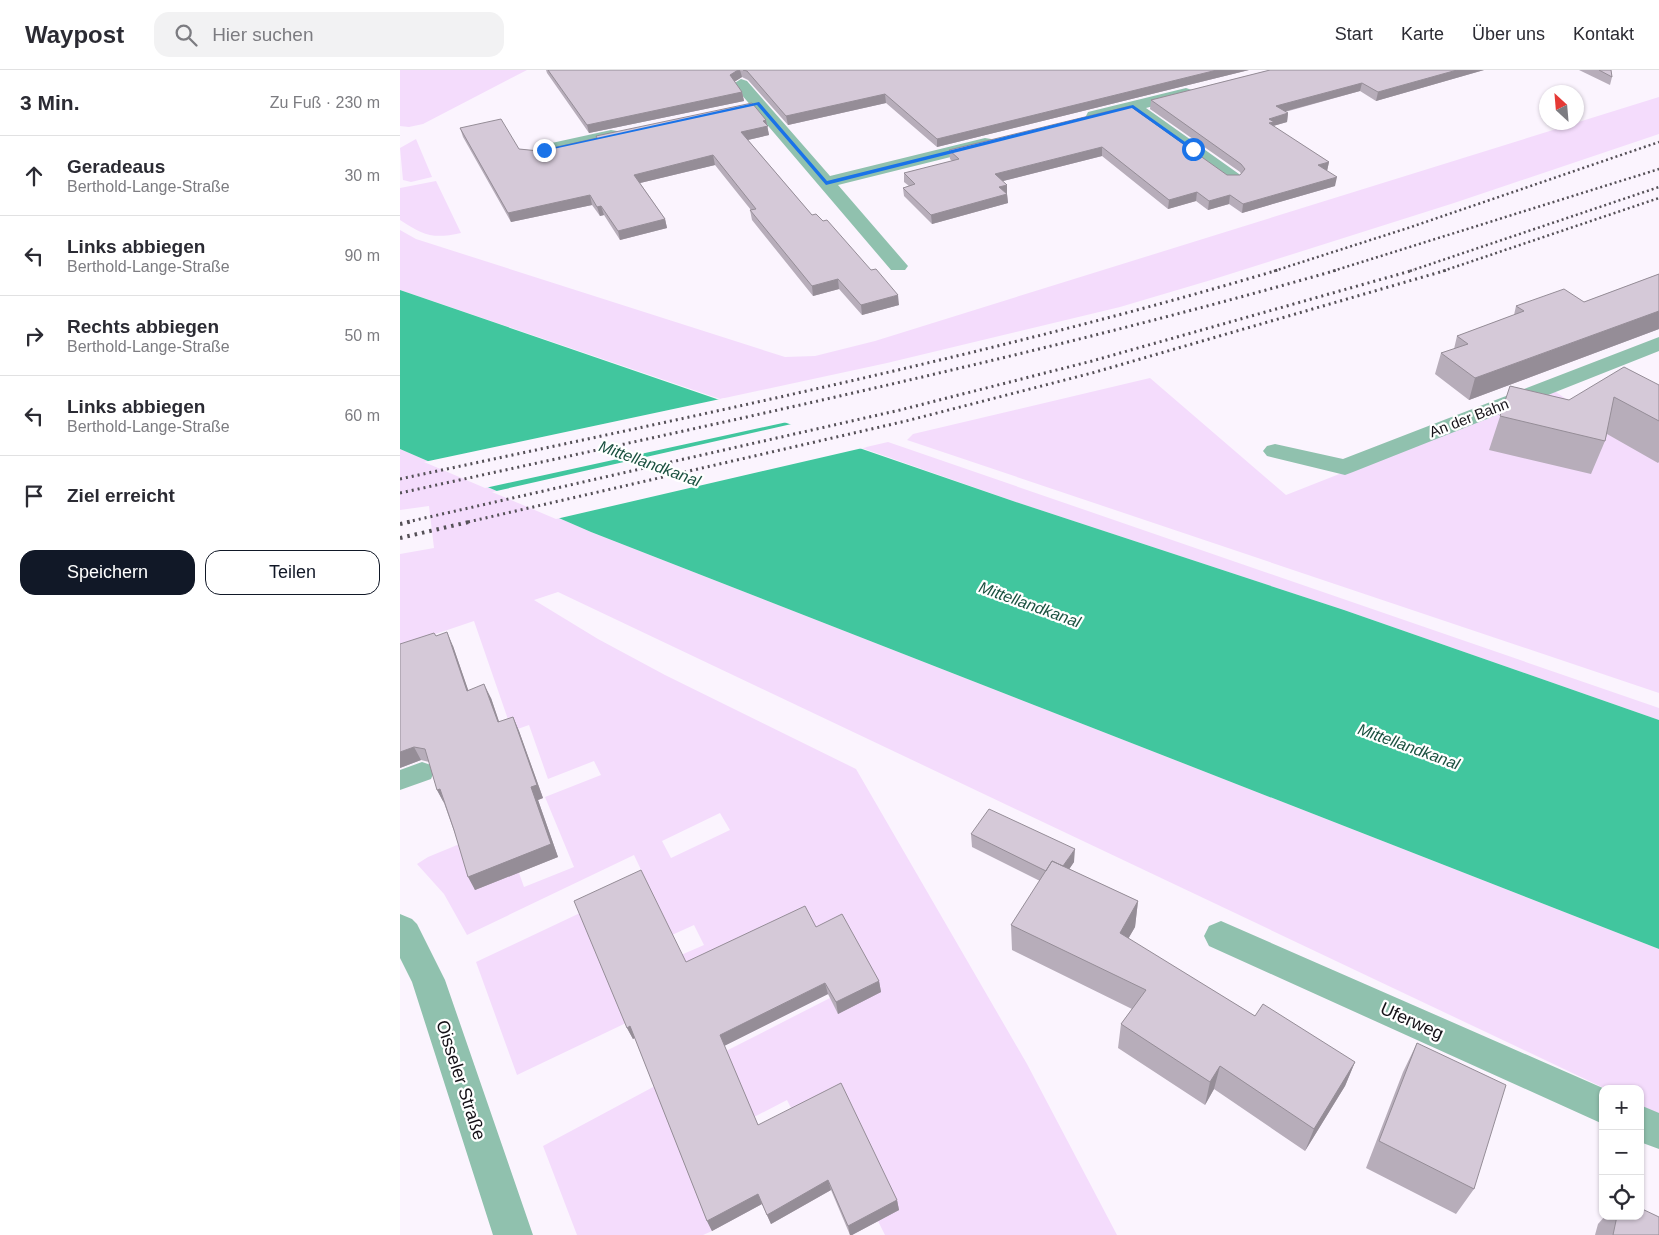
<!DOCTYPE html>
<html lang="de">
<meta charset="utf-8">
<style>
body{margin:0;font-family:Arial,sans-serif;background:#f2f2f3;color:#2b2b33}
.controls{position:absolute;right:15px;bottom:15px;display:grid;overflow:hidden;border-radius:10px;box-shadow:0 1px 4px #0004}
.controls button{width:45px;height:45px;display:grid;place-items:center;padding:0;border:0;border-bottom:1px solid #e1e1e2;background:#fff;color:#2b2b33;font:25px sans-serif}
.compass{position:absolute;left:1139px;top:15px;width:45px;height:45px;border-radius:50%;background:#fff;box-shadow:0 1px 4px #0004;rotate:334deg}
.stop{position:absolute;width:15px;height:15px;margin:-11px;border:4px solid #1a73e8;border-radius:50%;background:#fff}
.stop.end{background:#1a73e8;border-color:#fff;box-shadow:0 1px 5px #0008}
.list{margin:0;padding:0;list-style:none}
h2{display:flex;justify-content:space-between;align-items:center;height:65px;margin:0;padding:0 20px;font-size:21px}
h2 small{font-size:16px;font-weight:400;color:#7c7c81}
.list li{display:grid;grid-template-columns:32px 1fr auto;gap:15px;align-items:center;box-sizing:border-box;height:80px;padding:0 20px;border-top:1px solid #e1e1e2}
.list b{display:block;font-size:19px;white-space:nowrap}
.list p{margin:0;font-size:16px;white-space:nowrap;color:#7c7c81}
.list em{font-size:16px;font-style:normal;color:#7c7c81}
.actions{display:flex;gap:10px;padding:15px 20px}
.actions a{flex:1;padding:11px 0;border:1px solid #111827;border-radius:15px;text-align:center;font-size:18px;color:#111827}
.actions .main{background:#111827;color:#fff}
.icon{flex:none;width:28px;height:28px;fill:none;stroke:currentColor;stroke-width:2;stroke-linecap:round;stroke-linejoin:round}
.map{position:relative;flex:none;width:1259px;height:1165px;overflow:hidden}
header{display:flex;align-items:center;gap:30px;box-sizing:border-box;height:70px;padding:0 25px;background:#fff;border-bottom:1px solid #e1e1e2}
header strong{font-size:24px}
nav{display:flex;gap:28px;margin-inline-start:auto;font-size:18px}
.search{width:350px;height:45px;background:#f2f2f3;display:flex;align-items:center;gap:12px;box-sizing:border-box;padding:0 18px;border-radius:15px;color:#7c7c81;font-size:19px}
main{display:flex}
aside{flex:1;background:#fff}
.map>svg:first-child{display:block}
</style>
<header>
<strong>Waypost</strong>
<div class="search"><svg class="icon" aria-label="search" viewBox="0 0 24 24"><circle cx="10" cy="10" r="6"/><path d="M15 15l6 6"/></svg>Hier suchen</div>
<nav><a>Start</a><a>Karte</a><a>Über uns</a><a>Kontakt</a></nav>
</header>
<main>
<aside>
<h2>3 Min.<small>Zu Fuß · 230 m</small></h2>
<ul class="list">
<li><svg class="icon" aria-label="ahead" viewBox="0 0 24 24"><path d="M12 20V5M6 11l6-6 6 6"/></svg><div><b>Geradeaus</b><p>Berthold-Lange-Straße</p></div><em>30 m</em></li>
<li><svg class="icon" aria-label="left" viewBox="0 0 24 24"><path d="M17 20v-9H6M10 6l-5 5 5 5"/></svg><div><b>Links abbiegen</b><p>Berthold-Lange-Straße</p></div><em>90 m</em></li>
<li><svg class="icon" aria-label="right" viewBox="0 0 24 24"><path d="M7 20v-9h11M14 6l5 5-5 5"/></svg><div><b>Rechts abbiegen</b><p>Berthold-Lange-Straße</p></div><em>50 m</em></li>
<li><svg class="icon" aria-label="left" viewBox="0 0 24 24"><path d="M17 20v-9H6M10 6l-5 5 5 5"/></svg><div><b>Links abbiegen</b><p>Berthold-Lange-Straße</p></div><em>60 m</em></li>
<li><svg class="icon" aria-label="arrive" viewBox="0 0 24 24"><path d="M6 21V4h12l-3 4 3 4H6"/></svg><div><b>Ziel erreicht</b></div></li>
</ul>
<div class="actions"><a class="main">Speichern</a><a>Teilen</a></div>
</aside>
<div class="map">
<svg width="1259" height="1165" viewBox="0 0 1259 1165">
<rect width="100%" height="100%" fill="#fbf4fe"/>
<path fill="#f4dcfc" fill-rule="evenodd" d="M 0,0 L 127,0 L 23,54 L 9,57 L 0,56 Z
M 1259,27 L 1259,64 L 1054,133 L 811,210 L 720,237 L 487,293 L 320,329 L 0,220 L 0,160 L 16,169 L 385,287 L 415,286 L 475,271 Z
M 16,69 L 32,107 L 11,112 L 3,110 L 0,78 Z
M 36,111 L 61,163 C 33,169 24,166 0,150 L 0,118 Z
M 750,308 L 886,425 L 1153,320 L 1169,331 L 1180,349 L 1259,392 L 1259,623 L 507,370 L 513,364 Z
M 488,372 L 1259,638 L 1259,650 L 944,540 L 619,433 L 462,378 Z
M 0,379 L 191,462 L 1259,879 L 1259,1044 L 1240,1035 L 1240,1019 L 1206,1019 L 158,522 L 134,530 L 198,569 L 265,605 L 456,699 L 627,994 L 717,1165 L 485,1165 L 478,1151 L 499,1139 L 396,1048 L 387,1030 L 354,1047 L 326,981 L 430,928 L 438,943 L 480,922 L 299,923 L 281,885 L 304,875 L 294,855 L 272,865 L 234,785 L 67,865 L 44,824 L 17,794 L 28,787 L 62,773 L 119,803 L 124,817 L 174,797 L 145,727 L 201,705 L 194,691 L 148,709 L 129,655 L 112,661 L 74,551 L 0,576 L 0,484 L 34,478 L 29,436 L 0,440 ZM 320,743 L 330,760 L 271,788 L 262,771 Z
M 180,843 L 226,953 L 117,1005 L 76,892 Z
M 255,1016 L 312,1161 L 303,1165 L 177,1165 L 143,1076 Z"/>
<path fill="#41c69e" d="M 0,220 L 619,433 L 944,540 L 1259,650 L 1259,879 L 191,462 L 0,379 Z"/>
<path fill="#fbf4fe" d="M 325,328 L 392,351 L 85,418 L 24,392 Z
M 396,353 L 467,377 L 156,449 L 92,422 Z"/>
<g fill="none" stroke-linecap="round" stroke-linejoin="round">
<path fill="#90c1ae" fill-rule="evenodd" d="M 22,692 L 31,695 L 34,702 L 31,709 L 0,720 L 0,700 Z"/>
<path fill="#90c1ae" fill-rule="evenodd" d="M 341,9 L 347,11 L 430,106 L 585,68 L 591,69 L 594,73 L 591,77 L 438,115 L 508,196 L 505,200 L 491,200 L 335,17 L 333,14 Z
M 786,18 L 792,20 L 794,23 L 792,26 L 746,38 L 839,104 L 842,108 L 839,112 L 827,112 L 730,42 L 694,51 L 688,50 L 686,46 L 688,42 Z
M 211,60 L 217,61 L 220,65 L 217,69 L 144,85 L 138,84 L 135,80 L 138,76 Z
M 1259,267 L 1259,281 L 953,402 L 945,405 L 875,388 L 867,386 L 863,381 L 867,376 L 875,374 L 943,389 Z
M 0,844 L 12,849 L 17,854 L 45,910 L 133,1165 L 93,1165 L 12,912 L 0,888 Z
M 821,851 L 1205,1019 L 1203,1019 L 1203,1054 L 809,876 L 804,866 L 809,856 Z
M 1240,1035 L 1259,1043 L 1259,1079 L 1240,1072 Z"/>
<path stroke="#555057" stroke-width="2.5" stroke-dasharray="2 3" stroke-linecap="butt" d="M 874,201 L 1011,157 L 1259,72
M 933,201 L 1259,99
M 1010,201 L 1259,117
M 1043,201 L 1259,128"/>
<path stroke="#555057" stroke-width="3" stroke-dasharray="2 4" stroke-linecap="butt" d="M 0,409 C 294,346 590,286 878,200
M 0,423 C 314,354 628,289 937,200
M 7,452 L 500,340 L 692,291 L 1014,200
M 68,452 L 506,351 L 692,303 L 1047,200"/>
<path stroke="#555057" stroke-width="4" stroke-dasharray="2.5 5" stroke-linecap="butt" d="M 0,454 L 13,451
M 0,468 L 73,451"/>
</g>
<path fill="#b7adba" d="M 146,0 L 849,0 L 537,77 L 486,33 L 388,55 L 348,10 L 342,7 L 334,12 L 342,22 L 344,31 L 189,63 L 147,3 Z
M 870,0 L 1084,0 L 976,31 L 960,21 L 885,42 L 888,43 L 887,52 L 873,56 L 929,92 L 927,101 L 935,116 L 842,143 L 829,134 L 808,140 L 796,131 L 768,139 L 702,86 L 603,111 L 607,124 L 608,133 L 532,154 L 504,126 L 503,118 L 509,116 L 504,112 L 504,103 L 552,91 L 550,89 L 549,80 L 730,36 L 827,105 L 840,105 L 841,104 L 840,102 L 750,39 L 751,30 Z
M 1179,0 L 1211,0 L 1212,7 L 1210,15 Z
M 366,50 L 369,65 L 348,70 L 412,145 L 499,235 L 462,245 L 439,219 L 413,226 L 352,150 L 350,140 L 351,140 L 315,95 L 240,113 L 265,149 L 267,158 L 220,170 L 204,145 L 200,146 L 192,135 L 111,152 L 63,67 L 60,58 L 119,79 L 139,81 L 196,68 L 196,66 Z
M 1259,204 L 1259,259 L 1069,330 L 1035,304 L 1041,283 L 1054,279 L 1057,266 L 1114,245 L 1116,236 L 1184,232 Z
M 1259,315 L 1259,392 L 1258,393 L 1207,364 L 1205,371 L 1191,404 L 1089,380 L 1110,316 L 1169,330 Z
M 34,563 L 36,566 L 53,576 L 68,620 L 91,628 L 99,652 L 113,647 L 119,661 L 143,728 L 138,730 L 158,787 L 75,820 L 44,733 L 37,720 L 29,692 L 21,690 L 0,698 Z
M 571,764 L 674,792 L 669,799 L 738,831 L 735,857 L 728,869 L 855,946 L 955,992 L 945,1016 L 905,1081 L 814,1019 L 805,1035 L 718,978 L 721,954 L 732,939 L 612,880 L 611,855 L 640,811 L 572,777 Z
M 416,857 L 479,911 L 481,922 L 438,944 L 428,924 L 324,976 L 358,1055 L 497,1130 L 499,1140 L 452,1165 L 450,1165 L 431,1120 L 371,1154 L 362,1134 L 312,1161 L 307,1151 L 235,968 L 233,969 L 227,958 L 286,892 Z
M 1017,973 L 1074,1119 L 1056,1144 L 966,1098 L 1003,1002 Z
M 1205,1146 L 1240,1146 L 1259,1165 L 1195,1165 L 1198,1154 Z"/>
<path fill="#958d97" d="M 338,0 L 340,0 L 342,7 L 331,14 L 330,5 Z
M 817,0 L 849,0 L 537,77 L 537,69 Z
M 1057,0 L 1084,0 L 976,31 L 978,22 Z
M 962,13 L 960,21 L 875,44 L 876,36 Z
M 342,22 L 344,31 L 189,63 L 187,55 Z
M 485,24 L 486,33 L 388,55 L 386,46 Z
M 888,43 L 887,52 L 873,56 L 872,60 L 869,49 Z
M 366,50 L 369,65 L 343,71 L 341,62 L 363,51 Z
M 702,77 L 702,86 L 595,113 L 595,104 Z
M 313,85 L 315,95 L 236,114 L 234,105 Z
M 929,92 L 927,101 L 918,95 Z
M 937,107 L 935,116 L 842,143 L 843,134 Z
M 607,115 L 607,124 L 599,117 Z
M 797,122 L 796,131 L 768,139 L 769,130 Z
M 607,124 L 608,133 L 532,154 L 531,145 Z
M 190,125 L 192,135 L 111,152 L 108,143 Z
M 830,125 L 829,134 L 808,140 L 809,131 Z
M 201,136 L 204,145 L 200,146 L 197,137 Z
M 265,149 L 267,158 L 220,170 L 218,161 Z
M 438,209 L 439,219 L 413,226 L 412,216 Z
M 498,225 L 499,235 L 462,245 L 461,235 Z
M 1259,241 L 1259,259 L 1069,330 L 1075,308 Z
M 47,562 L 53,576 L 73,634 L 67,621 Z
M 84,614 L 91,628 L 104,666 L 98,652 Z
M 113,647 L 119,661 L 143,728 L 138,730 L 158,787 L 75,820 L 68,807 L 131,717 Z
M 14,677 L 21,690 L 0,698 L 0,682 Z
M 40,719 L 44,733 L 37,720 Z
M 675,779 L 674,792 L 656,819 L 656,806 Z
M 738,831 L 735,857 L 717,888 L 720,863 Z
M 479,911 L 481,922 L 438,944 L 436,932 Z
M 425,913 L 428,924 L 324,976 L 320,965 Z
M 230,956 L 236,967 L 233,969 L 227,958 Z
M 955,992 L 945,1016 L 905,1081 L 914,1059 Z
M 820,996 L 814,1019 L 805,1035 L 810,1012 Z
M 428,1110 L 431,1120 L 371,1154 L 367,1145 Z
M 358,1124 L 362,1134 L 312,1161 L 307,1151 Z
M 497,1130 L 499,1140 L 452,1165 L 450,1165 L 448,1156 Z"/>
<path fill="#d5c9d8" stroke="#958d97" d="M 148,0 L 338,0 L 330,5 L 342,22 L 187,55 Z
M 343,0 L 817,0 L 537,69 L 485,24 L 386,46 L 347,1 Z
M 870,0 L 1057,0 L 978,22 L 962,13 L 876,36 L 888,43 L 869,49 L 874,52 L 869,53 L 929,92 L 918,95 L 937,107 L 843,134 L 830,125 L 809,131 L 797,122 L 769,130 L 702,77 L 595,104 L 607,115 L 599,117 L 607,124 L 531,145 L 503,118 L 515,114 L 504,103 L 559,89 L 549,80 L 730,36 L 827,105 L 840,105 L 845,99 L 841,94 L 751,30 Z
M 1199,0 L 1211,0 L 1212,7 Z
M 352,33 L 366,50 L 363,51 L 368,56 L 341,62 L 412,145 L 416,144 L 423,151 L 427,150 L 471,200 L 476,199 L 498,225 L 461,235 L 438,209 L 412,216 L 350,140 L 356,139 L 313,85 L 234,105 L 265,149 L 218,161 L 201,136 L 197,137 L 190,125 L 108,143 L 60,58 L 101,49 L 119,79 L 139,81 L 197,68 L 196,66 Z
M 1259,204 L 1259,241 L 1075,308 L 1041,283 L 1068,274 L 1057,266 L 1124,241 L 1116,236 L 1164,219 L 1184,232 Z
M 1224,297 L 1259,315 L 1259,351 L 1214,327 L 1205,371 L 1100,346 L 1110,316 L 1169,330 Z
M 47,562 L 67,621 L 84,614 L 98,652 L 113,647 L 137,715 L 131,717 L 151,774 L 68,807 L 54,760 L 40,719 L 37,720 L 25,679 L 14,677 L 0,682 L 0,574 L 34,563 L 36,566 Z
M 589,739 L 675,779 L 663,796 L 652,791 L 646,801 L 571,764 Z
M 652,791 L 738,831 L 720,863 L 855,946 L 863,934 L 955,992 L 914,1059 L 820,996 L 810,1012 L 721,954 L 746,920 L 611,855 Z
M 241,800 L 286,892 L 405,836 L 416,857 L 442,844 L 479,911 L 436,932 L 425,913 L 320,965 L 358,1055 L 441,1013 L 497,1130 L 448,1156 L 428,1110 L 367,1145 L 358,1124 L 307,1151 L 230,956 L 227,958 L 174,831 Z
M 1017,973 L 1106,1015 L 1074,1119 L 979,1071 Z
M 1240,1138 L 1259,1147 L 1259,1165 L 1213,1165 L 1217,1146 L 1240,1146 Z"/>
<path fill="#1a73e8" d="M 359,32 L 427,111 L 733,35 L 795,79 L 791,80 L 732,38 L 426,115 L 357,35 L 144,81 L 142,80 Z"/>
<g text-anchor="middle" stroke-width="4.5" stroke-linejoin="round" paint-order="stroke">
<g font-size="15" fill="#151117" stroke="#fff">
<text transform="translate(1069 348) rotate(-21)" y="5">An der Bahn</text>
</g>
<g font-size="16" font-style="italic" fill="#1b5140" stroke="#fff">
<text transform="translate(250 393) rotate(20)" y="6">Mittellandkanal</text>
<text transform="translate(630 534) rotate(20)" y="6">Mittellandkanal</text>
<text transform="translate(1009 676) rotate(20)" y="6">Mittellandkanal</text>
</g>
<g font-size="18" fill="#151117" stroke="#fff">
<text transform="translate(1012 951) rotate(24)" y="6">Uferweg</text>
<text transform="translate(61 1010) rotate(72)" y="6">Oisseler Straße</text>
</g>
</g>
</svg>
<div class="controls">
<button>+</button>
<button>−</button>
<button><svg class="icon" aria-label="locate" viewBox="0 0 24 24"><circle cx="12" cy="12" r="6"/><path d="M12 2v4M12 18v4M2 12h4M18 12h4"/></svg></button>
</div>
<svg class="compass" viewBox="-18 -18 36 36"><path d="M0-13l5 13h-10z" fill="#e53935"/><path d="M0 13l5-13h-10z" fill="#7c7c81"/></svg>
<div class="stop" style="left:793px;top:79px"></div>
<div class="stop end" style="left:144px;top:80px"></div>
</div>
</main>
